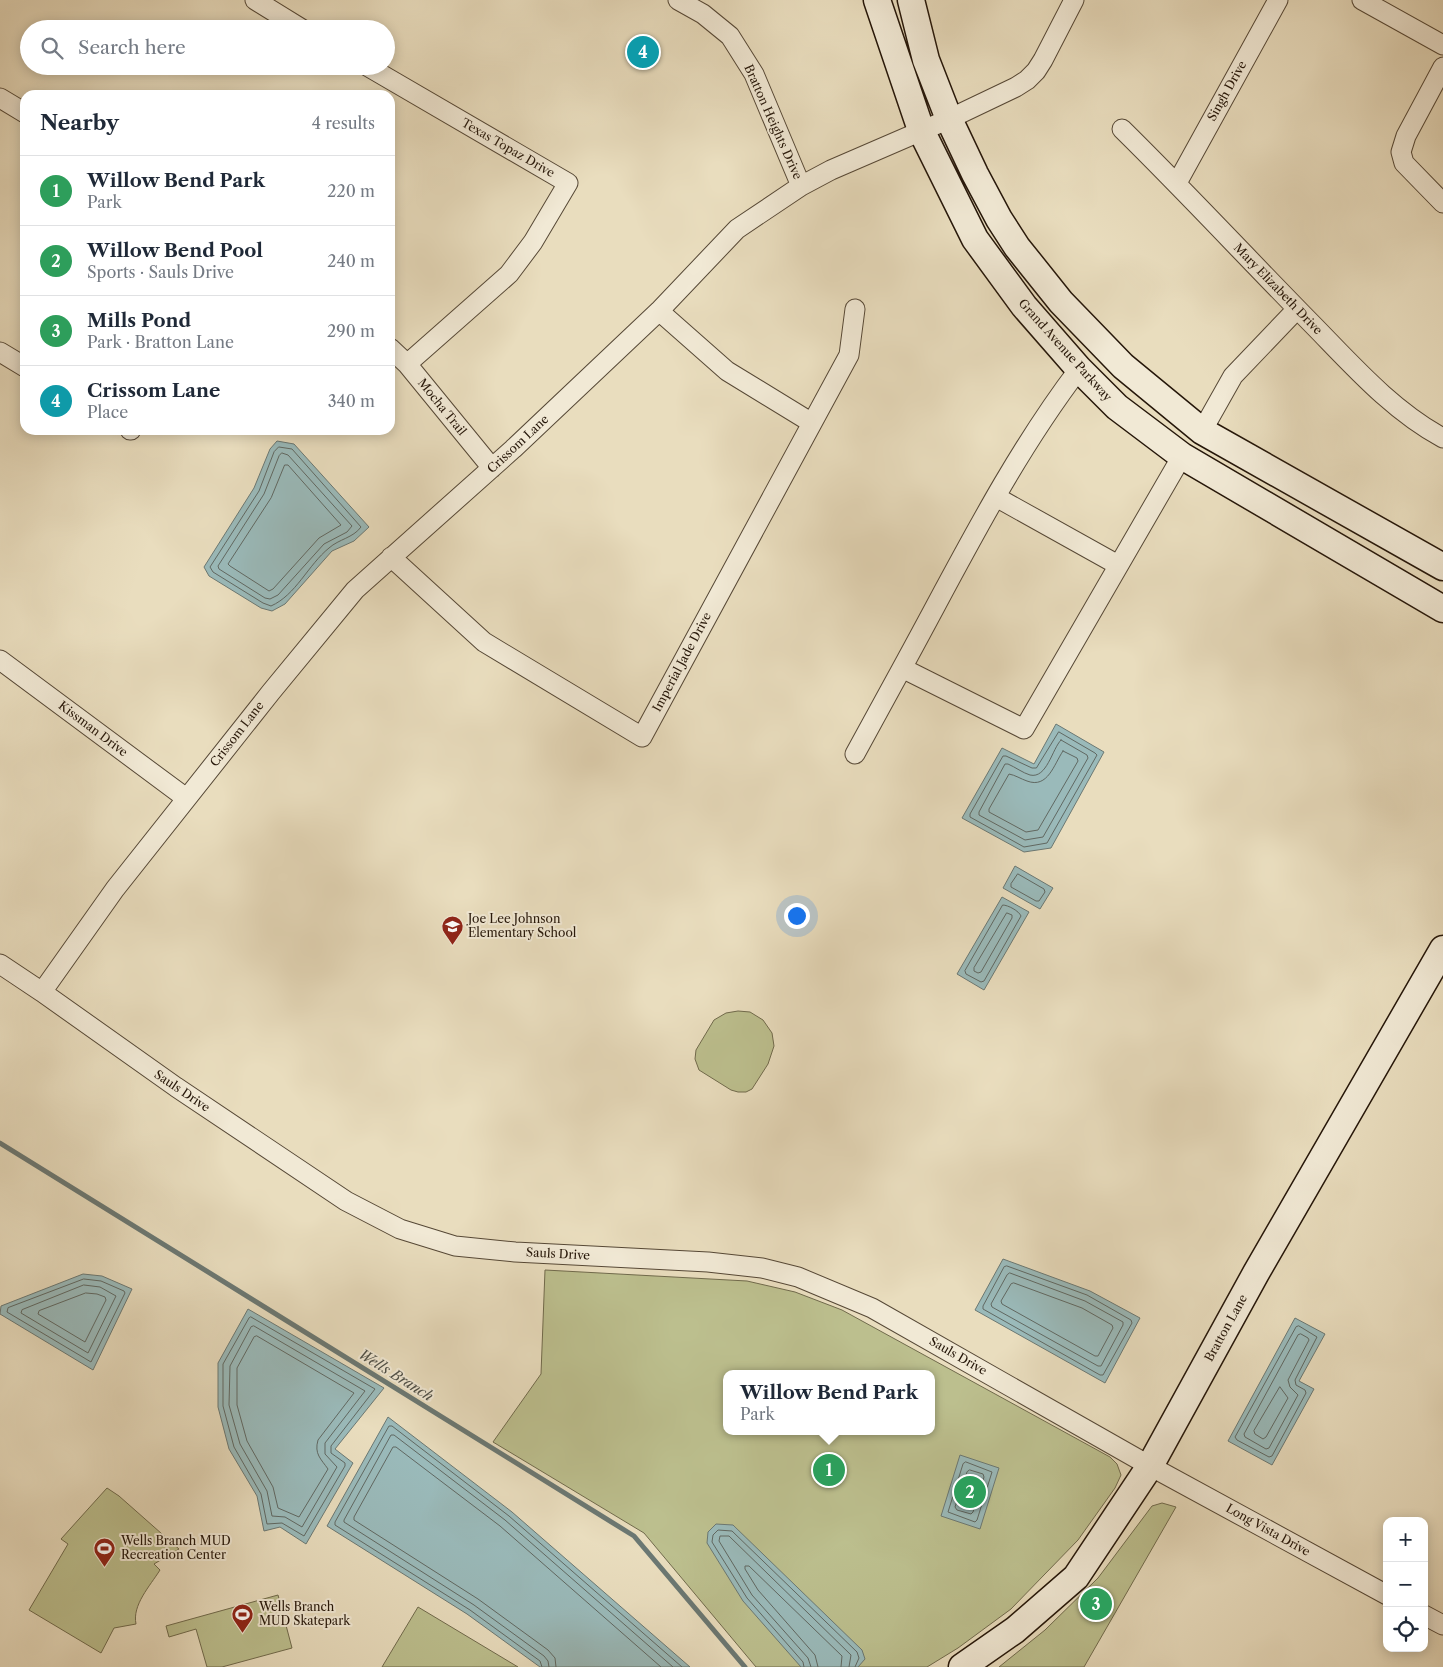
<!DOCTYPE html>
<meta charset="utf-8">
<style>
body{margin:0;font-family:"Libre Caslon Text",serif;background:#f6f6f7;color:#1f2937}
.controls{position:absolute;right:15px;bottom:15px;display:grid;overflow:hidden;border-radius:10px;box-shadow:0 2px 12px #0003}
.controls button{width:45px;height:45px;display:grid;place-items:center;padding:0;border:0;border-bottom:1px solid #e0e1e3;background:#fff;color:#1f2937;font:25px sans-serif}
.you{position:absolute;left:796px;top:915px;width:18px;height:18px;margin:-12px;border:4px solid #fff;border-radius:50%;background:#1a73e8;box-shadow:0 0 0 8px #1a73e833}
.badge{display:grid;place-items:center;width:32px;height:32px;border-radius:50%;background:#0f766e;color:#fff;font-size:16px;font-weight:700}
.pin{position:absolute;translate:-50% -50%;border:2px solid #fff;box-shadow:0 1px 5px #0006}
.popup{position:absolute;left:723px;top:1370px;width:212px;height:65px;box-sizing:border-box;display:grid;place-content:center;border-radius:10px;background:#fff;filter:drop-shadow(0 1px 4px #0005);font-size:16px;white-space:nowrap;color:#747a83}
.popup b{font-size:19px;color:#1f2937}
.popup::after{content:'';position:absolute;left:50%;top:100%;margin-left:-10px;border:10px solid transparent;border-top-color:#fff}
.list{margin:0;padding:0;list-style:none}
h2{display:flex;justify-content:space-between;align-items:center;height:65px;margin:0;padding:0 20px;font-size:21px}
h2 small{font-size:16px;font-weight:400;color:#747a83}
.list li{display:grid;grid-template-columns:32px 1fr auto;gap:15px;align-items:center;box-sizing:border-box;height:70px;padding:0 20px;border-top:1px solid #e0e1e3}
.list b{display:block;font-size:19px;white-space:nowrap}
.list p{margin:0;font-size:16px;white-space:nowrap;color:#747a83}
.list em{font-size:16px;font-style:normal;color:#747a83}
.icon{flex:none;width:28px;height:28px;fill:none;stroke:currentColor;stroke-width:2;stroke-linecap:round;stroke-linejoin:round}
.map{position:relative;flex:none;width:1443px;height:1667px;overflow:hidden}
.search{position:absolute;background:#fff;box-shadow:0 2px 12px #0003;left:20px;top:20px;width:375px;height:55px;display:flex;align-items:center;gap:12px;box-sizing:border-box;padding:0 18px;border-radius:28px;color:#747a83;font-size:19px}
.panel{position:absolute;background:#fff;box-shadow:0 2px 12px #0003;left:20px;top:90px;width:375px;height:345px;border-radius:15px}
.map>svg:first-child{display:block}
</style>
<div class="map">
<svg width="1443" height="1667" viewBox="0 0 1443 1667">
<rect width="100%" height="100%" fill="#e9ddbe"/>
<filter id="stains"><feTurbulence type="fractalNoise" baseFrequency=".004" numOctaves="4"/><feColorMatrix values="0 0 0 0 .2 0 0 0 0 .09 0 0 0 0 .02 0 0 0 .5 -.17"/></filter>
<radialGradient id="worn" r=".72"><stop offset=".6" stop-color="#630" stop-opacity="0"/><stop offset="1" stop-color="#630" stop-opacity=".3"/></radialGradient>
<path fill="#bcbf8e" stroke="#706a4c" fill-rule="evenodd" d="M 738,1011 L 750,1012 L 763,1020 L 772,1033 L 774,1046 L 768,1064 L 752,1089 L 746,1092 L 738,1092 L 731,1090 L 699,1070 L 695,1059 L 696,1050 L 714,1020 L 726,1013 Z
M 545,1270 L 747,1281 L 795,1292 L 842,1310 L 1110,1457 L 1117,1464 L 1121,1475 L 1115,1488 L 1078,1540 L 1011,1609 L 958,1648 L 927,1667 L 756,1667 L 644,1533 L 493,1442 L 541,1374 ZM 726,1374 L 932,1374 L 932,1431 L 726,1431 Z
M 107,1488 L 119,1496 L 179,1549 L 154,1564 L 160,1570 C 150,1586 132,1605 136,1624 L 114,1628 L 101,1653 L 29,1610 L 68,1544 L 61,1539 Z
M 1162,1503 L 1176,1507 L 1084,1667 L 999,1667 L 1045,1630 L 1098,1578 L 1152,1506 Z
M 278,1595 L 292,1648 L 222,1667 L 207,1667 L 196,1629 L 169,1637 L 166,1626 Z
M 418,1607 L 518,1667 L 382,1667 Z"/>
<path fill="#9ababa" stroke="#6b7873" d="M 277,441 L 294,444 L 369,527 L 354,541 L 332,551 L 285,604 L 272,611 L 261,608 L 209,576 L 204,567 L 254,488 L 270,449 Z
M 1056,724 L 1104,752 L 1051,848 L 1024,852 L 962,818 L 1002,748 L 1034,764 Z
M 1015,866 L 1053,888 L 1040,909 L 1003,888 Z
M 1002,897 L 1029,912 L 984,990 L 957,974 Z
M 1003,1259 L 1090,1291 L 1140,1318 L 1105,1383 L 975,1310 Z
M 83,1274 L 102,1276 L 132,1289 L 93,1370 L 0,1314 L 1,1306 Z
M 248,1309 L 384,1388 L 335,1449 L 353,1463 L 306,1544 L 280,1527 L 264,1531 L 257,1496 L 229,1449 L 218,1407 L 218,1363 Z
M 1295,1318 L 1325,1334 L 1299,1381 L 1314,1389 L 1272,1465 L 1228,1441 Z
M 388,1417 L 512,1512 L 690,1667 L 540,1667 L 467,1614 L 327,1526 Z
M 960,1455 L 999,1468 L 980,1529 L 941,1516 Z
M 716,1524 L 733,1525 L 862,1650 L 865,1659 L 858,1667 L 801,1667 L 743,1601 L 707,1543 L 708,1532 Z"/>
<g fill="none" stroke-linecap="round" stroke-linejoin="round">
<path stroke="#606862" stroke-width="1" d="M 279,447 L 292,449 L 361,527 C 353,538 339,539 329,548 C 308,565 296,595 271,606 L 263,603 L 213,572 L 210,567 L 259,491 L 274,452 Z
M 282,453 L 288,455 L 352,526 L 347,532 L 324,544 L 278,595 L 270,599 L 265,598 L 219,569 L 218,566 L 264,494 L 279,456 Z
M 285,465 L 288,465 L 341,525 L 319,538 L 273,589 L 269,591 L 230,566 L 228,564 L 271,498 Z
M 1059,732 L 1095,753 L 1097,755 L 1047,843 L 1024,847 L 970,817 L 970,814 L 1003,756 L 1006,756 L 1032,768 L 1036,768 Z
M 1061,740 L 1087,755 L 1088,758 L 1043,837 L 1025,840 L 979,815 L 979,812 L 1005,764 L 1008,764 C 1015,767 1023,773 1030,775 C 1047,779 1052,749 1061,740 Z
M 1063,751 L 1077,758 L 1078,761 L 1038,830 L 1026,832 L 989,812 L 989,809 L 1009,774 C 1015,775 1021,779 1027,781 C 1048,789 1054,764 1063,751 Z
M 1018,874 L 1044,889 L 1045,892 L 1039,901 L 1036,901 L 1011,887 L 1011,884 Z
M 1003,905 C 1008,905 1019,911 1021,916 L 984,981 L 981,982 L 966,974 L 965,971 Z
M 1007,913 L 1012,915 L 1012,918 L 981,972 L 978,973 L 974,971 L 974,968 Z
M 1007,1266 L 1087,1295 L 1131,1320 L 1132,1323 L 1103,1375 L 1100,1375 L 983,1309 L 983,1306 L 1004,1267 Z
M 1010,1273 L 1085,1301 L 1123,1322 L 1123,1325 L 1101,1366 L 1098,1366 L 992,1307 L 991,1304 L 1007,1275 Z
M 84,1279 L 101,1281 L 124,1291 L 125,1293 L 91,1362 L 7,1312 L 8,1308 Z
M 1014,1283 L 1082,1308 L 1112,1325 L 1113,1328 L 1098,1356 L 1095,1356 L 1002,1304 L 1001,1301 L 1011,1284 Z
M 84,1285 L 100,1287 L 116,1296 L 88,1353 L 21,1313 L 22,1310 Z
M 86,1293 L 97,1294 L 105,1297 L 106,1300 L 85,1342 L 38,1314 L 39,1311 Z
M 251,1317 L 375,1389 L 331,1446 L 331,1453 L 345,1463 L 345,1466 L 304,1536 L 282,1523 L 267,1524 L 261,1494 L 234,1447 L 223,1406 L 223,1364 L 249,1318 Z
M 254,1326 L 365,1391 L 325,1443 L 325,1454 L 337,1467 L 302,1527 L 285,1517 L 272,1516 L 267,1491 L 240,1444 L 229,1405 L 230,1366 L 251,1327 Z
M 1299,1326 L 1317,1337 L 1295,1380 L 1296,1385 L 1305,1390 L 1306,1393 L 1272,1456 L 1269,1457 L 1237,1440 L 1235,1437 L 1296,1327 Z
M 1301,1334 L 1308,1338 L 1309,1340 L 1288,1380 L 1290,1387 L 1298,1395 L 1269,1448 L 1266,1449 L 1245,1437 L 1244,1434 L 1298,1335 Z
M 257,1336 L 354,1393 L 318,1440 C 314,1454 321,1459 328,1469 L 299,1517 L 278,1508 L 273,1487 L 247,1441 L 237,1405 L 237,1368 L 254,1337 Z
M 1280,1387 L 1288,1398 L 1266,1437 L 1263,1439 L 1255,1434 L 1254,1431 Z
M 966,1462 L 992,1472 L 977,1520 L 975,1522 L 948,1512 L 963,1464 Z
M 970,1470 L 983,1474 L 984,1477 L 973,1512 L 971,1514 L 957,1510 L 955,1507 L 967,1472 Z
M 542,1667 L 540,1661 L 470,1610 L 335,1525 L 335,1522 L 389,1426 L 392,1426 L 509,1516 L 682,1667
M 549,1667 L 548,1661 L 544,1656 L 474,1605 L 344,1522 L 344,1520 L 391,1435 L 394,1435 L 505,1520 L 673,1667
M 556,1667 L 555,1658 L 548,1650 L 478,1599 L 354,1520 L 354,1517 L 393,1447 L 396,1447 L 500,1526 L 661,1667
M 804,1667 L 803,1662 L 747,1598 L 712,1542 L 713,1535 L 718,1530 L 732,1531 L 857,1652 L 859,1658 L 855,1667
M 811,1667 L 808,1658 L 752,1595 L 719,1541 L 720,1536 L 729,1536 L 851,1655 L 849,1667
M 818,1667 L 815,1655 L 758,1590 L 745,1569 L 745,1566 L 749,1566 L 842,1656 L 841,1667"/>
<path stroke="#6b7873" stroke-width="5" d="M 0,1143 L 634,1536 L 745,1667"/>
<defs>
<path id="street" d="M 255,0 L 302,29
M 678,0 L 703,14 L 730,36 L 754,74 L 801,186
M 1362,0 L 1443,45
M 367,66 L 568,183 L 533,242 L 509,274 L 407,364
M 1443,67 L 1406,136 L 1401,152 L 1404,163 L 1443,203
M 0,98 L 25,113
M 1122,129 C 1188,194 1250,261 1315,327 C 1354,367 1393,411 1443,438
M 1177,183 L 1278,0
M 659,311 L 727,371 L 812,423
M 390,348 L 407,364 L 492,468
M 0,352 L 25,367
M 1079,369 C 1009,461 958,566 902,668 L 1024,729 L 1182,456
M 130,430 L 131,430
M 1202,431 L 1233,376 L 1297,309
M 996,497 L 1118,565
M 391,557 L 484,642 L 642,737 L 849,355 L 855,309
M 0,660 L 186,798
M 855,754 L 902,668
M 0,964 L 42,992 L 176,1087 L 346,1201 L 400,1229 L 455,1246 L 515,1252 L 708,1262 L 762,1268 L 798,1277 L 872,1308 L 1150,1466 L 1387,1595
M 42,992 L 115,889 L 271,692 L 355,590 L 513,449 L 659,311 L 737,229 L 801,186 L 831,170 L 949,119 L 1016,87 L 1027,80 L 1036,71 L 1043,60 L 1074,0
M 1424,1615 L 1443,1625"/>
<path id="secondary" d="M 877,0 L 921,130 L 975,239 L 1024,306 L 1079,369 L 1117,407 L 1182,456 L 1443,609
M 911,0 L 926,60 L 949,119 L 975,174 L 999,219 L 1017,247 L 1061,302 L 1123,366 L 1202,431 L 1443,567
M 962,1667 L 1015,1630 L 1076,1577 L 1150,1466 L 1256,1273 L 1443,949"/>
</defs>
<use href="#street" stroke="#564836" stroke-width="21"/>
<use href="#secondary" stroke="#251609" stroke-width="29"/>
<use href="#street" stroke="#f1e9d5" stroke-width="19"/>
<use href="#secondary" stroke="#f1e9d5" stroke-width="26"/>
</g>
<defs>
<symbol id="school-pin" viewBox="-11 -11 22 30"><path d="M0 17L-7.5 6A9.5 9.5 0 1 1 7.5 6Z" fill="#8f2418" stroke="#f1e9d5"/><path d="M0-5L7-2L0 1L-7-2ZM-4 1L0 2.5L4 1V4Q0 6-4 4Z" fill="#fff"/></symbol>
<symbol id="stadium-pin" viewBox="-11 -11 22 30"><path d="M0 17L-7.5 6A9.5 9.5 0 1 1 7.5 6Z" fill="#8f2418" stroke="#f1e9d5"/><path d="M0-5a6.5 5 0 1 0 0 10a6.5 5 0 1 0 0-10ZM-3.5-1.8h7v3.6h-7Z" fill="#fff"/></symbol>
</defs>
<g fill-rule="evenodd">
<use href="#school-pin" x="440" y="914" width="25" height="34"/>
<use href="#stadium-pin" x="92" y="1536" width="25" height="34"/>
<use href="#stadium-pin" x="230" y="1602" width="25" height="34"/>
</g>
<g text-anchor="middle" stroke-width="4" stroke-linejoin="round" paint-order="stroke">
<g font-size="12" fill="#251609" stroke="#f1e9d5">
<text transform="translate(1227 91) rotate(-61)" y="4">Singh Drive</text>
<text transform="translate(773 122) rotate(66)" y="4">Bratton Heights Drive</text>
<text transform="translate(508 148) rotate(30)" y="4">Texas Topaz Drive</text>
<text transform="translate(1278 289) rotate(46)" y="4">Mary Elizabeth Drive</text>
<text transform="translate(1065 350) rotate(48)" y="4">Grand Avenue Parkway</text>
<text transform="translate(442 407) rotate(51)" y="4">Mocha Trail</text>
<text transform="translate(518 444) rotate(-43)" y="4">Crissom Lane</text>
<text transform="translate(682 662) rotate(-62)" y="4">Imperial Jade Drive</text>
<text transform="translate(93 729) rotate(37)" y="4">Kissman Drive</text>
<text transform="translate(237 734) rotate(-52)" y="4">Crissom Lane</text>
<text transform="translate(182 1091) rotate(34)" y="4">Sauls Drive</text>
<text transform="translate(558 1254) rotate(3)" y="4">Sauls Drive</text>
<text transform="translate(1226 1328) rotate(-61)" y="4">Bratton Lane</text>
<text transform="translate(958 1356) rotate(30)" y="4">Sauls Drive</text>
<text transform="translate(1268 1530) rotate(29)" y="4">Long Vista Drive</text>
</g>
<g font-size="12" fill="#251609" stroke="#f1e9d5" text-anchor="start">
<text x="468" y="923">Joe Lee Johnson<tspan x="468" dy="14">Elementary School</tspan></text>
<text x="121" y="1545">Wells Branch MUD<tspan x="121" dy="14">Recreation Center</tspan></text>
<text x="259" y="1611">Wells Branch<tspan x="259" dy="14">MUD Skatepark</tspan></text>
</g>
<g font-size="14" font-style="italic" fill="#4e4f47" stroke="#f1e9d5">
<text transform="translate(396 1375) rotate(32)" y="5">Wells Branch</text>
</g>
</g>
<rect width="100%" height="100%" filter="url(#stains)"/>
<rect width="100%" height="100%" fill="url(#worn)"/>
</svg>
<div class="controls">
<button>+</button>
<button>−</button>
<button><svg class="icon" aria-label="locate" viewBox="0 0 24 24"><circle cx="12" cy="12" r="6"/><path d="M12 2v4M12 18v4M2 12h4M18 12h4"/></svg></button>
</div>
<div class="you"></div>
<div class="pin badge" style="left:829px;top:1470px;background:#2e9e5b">1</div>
<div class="popup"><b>Willow Bend Park</b>Park</div>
<div class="pin badge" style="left:970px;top:1492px;background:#2e9e5b">2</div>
<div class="pin badge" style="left:1096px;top:1604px;background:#2e9e5b">3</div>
<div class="pin badge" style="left:643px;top:52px;background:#0f9aa8">4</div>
<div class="search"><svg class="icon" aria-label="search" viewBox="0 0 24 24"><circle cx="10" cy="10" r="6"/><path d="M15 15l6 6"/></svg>Search here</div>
<section class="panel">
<h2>Nearby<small>4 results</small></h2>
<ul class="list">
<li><span class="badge" style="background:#2e9e5b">1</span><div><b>Willow Bend Park</b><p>Park</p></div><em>220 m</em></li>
<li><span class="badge" style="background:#2e9e5b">2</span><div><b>Willow Bend Pool</b><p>Sports · Sauls Drive</p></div><em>240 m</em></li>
<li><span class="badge" style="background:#2e9e5b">3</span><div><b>Mills Pond</b><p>Park · Bratton Lane</p></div><em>290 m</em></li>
<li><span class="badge" style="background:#0f9aa8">4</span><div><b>Crissom Lane</b><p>Place</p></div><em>340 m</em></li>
</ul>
</section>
</div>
